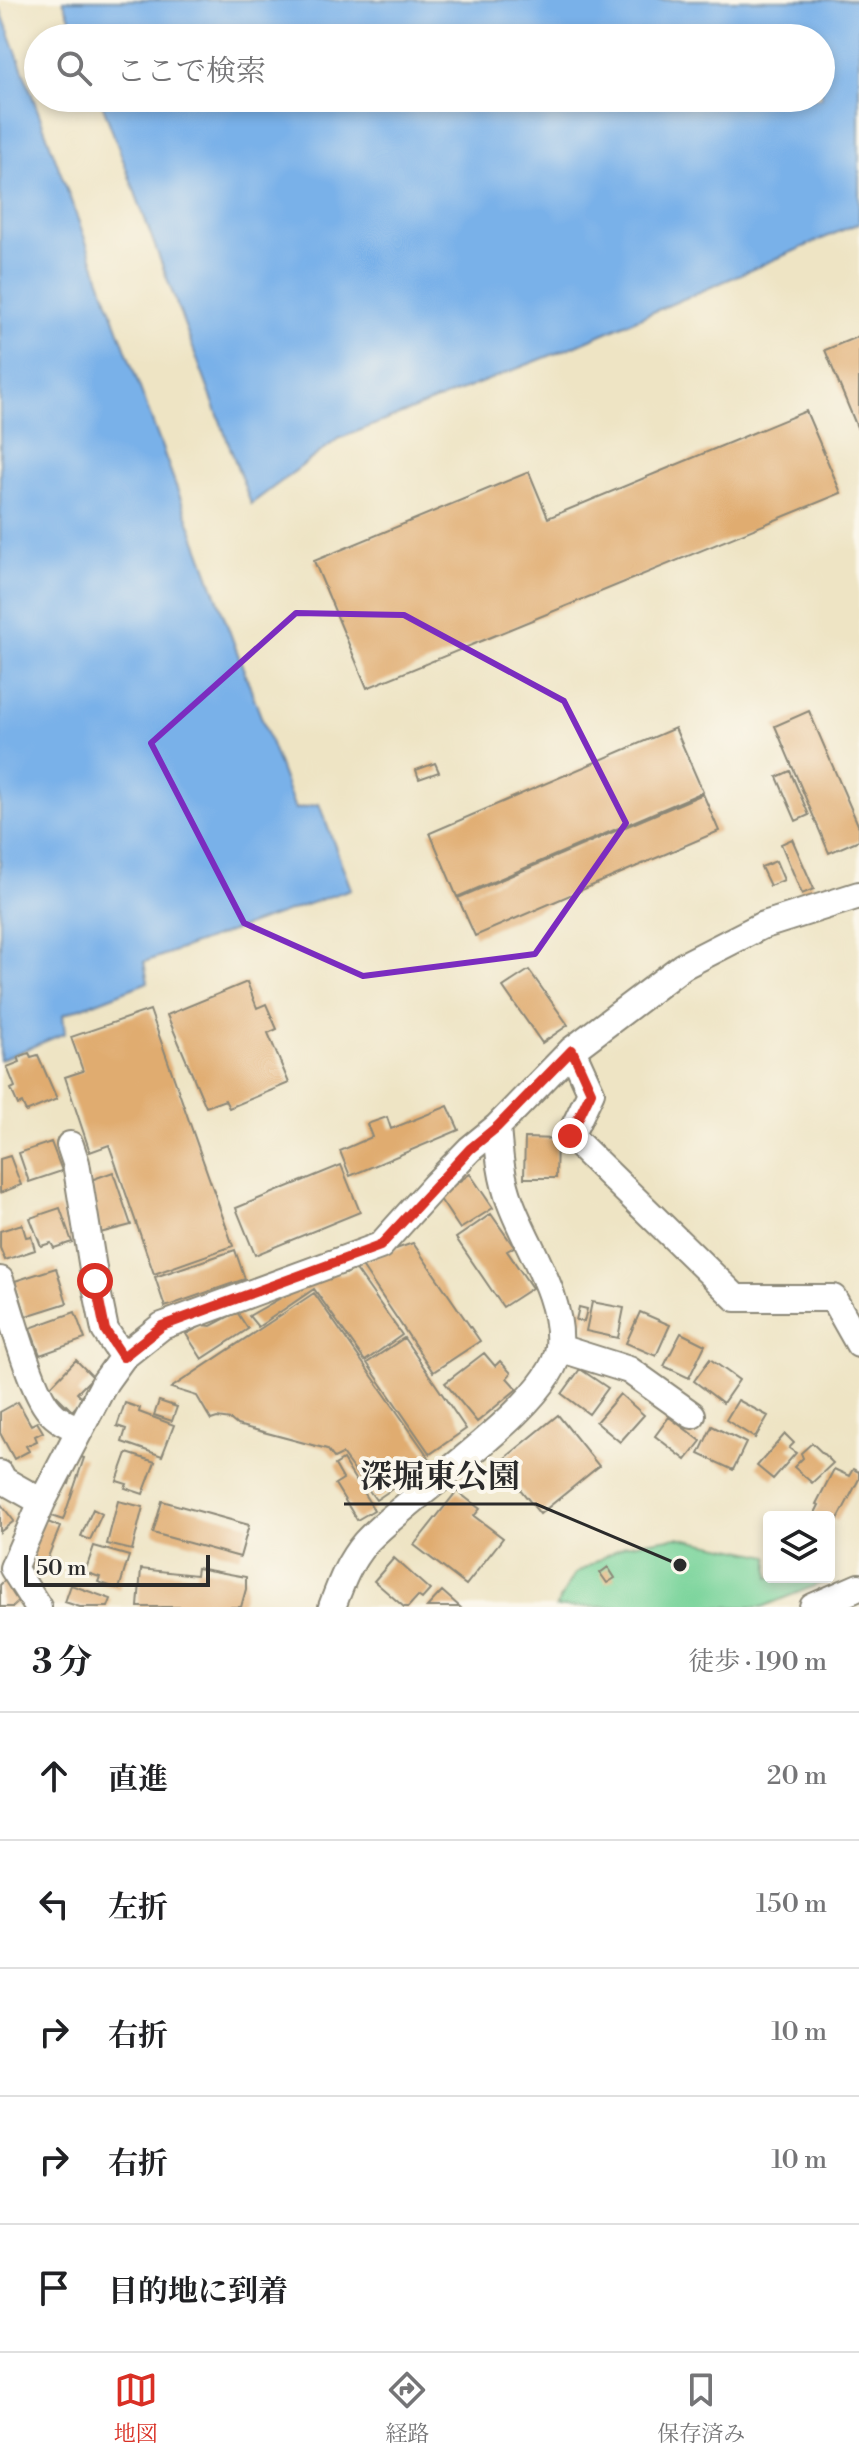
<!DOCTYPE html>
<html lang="ja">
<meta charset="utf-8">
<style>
body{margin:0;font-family:"Libre Bodoni","Noto Serif JP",serif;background:#f2f2f2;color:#202124}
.controls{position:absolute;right:24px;bottom:24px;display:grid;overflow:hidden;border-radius:8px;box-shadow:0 4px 12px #0003}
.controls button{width:72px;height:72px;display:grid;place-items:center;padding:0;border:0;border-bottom:2px solid #e0e0e0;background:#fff;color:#202124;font:40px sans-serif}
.scale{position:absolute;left:24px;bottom:20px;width:186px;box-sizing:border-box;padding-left:8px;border:4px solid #2b2b2b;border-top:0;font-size:22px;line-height:28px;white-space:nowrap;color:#2b2b2b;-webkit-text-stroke:6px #fbf7ec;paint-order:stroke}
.stop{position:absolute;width:24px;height:24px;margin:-18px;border:6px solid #d93025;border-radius:50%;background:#fff}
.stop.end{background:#d93025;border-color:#fff;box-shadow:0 2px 8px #0008}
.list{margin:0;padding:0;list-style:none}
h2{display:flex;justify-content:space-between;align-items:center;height:104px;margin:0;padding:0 32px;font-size:34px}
h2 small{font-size:26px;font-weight:400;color:#757577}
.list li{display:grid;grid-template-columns:52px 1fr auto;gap:24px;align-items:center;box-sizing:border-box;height:128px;padding:0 32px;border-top:2px solid #e0e0e0}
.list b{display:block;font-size:30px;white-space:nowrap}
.list em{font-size:26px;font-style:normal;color:#757577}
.icon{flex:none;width:44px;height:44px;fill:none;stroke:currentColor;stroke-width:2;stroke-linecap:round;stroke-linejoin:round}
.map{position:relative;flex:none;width:859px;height:1607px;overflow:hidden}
.search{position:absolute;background:#fff;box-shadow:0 4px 12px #0003;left:24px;right:24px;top:24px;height:88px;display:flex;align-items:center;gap:20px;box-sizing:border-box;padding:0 28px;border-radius:44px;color:#757577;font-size:30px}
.sheet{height:744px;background:#fff}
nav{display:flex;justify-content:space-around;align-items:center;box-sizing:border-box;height:112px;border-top:2px solid #e0e0e0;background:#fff;font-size:22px;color:#757577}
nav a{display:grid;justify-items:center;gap:4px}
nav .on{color:#d93025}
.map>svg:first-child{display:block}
</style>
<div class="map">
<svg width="859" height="1607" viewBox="0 0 859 1607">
<rect width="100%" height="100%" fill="#fbf7ec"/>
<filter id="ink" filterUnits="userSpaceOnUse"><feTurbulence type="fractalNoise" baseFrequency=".0125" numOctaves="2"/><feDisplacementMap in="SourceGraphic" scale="16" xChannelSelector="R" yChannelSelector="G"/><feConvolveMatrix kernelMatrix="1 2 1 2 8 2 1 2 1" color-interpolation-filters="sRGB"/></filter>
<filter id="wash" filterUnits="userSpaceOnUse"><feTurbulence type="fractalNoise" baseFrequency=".006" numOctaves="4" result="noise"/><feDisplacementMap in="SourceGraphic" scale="32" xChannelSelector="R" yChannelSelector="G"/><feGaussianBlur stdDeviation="1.8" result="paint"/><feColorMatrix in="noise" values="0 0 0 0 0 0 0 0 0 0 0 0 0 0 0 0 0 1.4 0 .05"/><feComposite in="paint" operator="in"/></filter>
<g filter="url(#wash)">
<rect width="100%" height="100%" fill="#eee4c4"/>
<path fill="#7ad49b" stroke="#528063" stroke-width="2" d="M 677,1537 L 769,1556 L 769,1577 L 821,1577 L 824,1582 L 762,1607 L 556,1607 L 575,1574 L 625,1545 Z"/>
<path fill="#79b1e9" stroke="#526e8a" stroke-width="2" d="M 63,0 L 859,0 L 859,223 L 572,347 L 338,439 L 251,504 L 100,98 L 821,98 L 821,38 L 78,38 Z
M 0,8 L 295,809 L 319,804 L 351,889 L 144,962 L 148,982 L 63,1015 L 65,1033 L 0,1060 Z"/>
<g id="blocks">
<path fill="#e0ac6f" d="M 859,336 L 859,432 L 825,350 Z
M 806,411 L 841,493 L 367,688 L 314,561 L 529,472 L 548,518 Z
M 809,711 L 859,827 L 859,840 L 829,853 L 775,726 Z
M 675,728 L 703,792 L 457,897 L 430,833 Z
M 435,763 L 439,772 L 419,779 L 416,770 Z
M 790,771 L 809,815 L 796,821 L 777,777 Z
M 703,794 L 719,831 L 475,936 L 458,898 Z
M 792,839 L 814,889 L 802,894 L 781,844 Z
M 776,861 L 784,880 L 770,886 L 761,867 Z
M 529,970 L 568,1025 L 542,1043 L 503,987 Z
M 247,982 L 257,1008 L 266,1004 L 277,1029 L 268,1033 L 289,1083 L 229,1108 L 225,1100 L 206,1107 L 167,1015 Z
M 150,1010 L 233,1246 L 154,1274 L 109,1145 L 90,1152 L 65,1077 L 83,1071 L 71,1037 Z
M 29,1053 L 31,1057 L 38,1055 L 57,1099 L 26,1112 L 22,1103 L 18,1105 L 11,1089 L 15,1087 L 7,1067 L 20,1062 L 18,1057 Z
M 448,1106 L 459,1130 L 350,1176 L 340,1151 L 372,1137 L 367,1124 L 387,1117 L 391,1129 Z
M 525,1138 L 557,1139 L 556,1178 L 524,1178 Z
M 51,1142 L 62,1171 L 29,1182 L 19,1153 Z
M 10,1156 L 21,1185 L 0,1193 L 0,1159 Z
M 341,1165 L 360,1212 L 255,1255 L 236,1208 Z
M 113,1172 L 131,1225 L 100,1233 L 91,1180 Z
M 470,1174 L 493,1208 L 460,1229 L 438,1196 Z
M 60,1208 L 72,1242 L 54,1248 L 51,1243 L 41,1246 L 30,1218 Z
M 491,1214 L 514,1247 L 507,1251 L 532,1288 L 503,1307 L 456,1238 Z
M 22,1224 L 26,1237 L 31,1236 L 35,1250 L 5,1260 L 0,1248 L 0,1231 Z
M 413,1243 L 480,1341 L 433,1372 L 359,1262 Z
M 235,1250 L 245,1279 L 165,1307 L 155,1277 Z
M 56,1268 L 67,1303 L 26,1316 L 15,1281 Z
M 355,1268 L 402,1335 L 365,1361 L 314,1289 L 258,1327 L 249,1316 L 311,1281 L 330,1274 L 346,1274 Z
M 314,1293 L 432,1462 L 376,1500 L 342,1454 L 334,1458 L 327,1449 L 237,1425 L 231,1420 L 217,1418 L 211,1420 L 197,1396 L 171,1388 Z
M 592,1302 L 624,1308 L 618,1338 L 586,1331 Z
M 579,1307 L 587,1309 L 584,1322 L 576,1320 Z
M 75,1312 L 85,1339 L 40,1355 L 30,1328 Z
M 237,1312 L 248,1329 L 202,1359 L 186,1334 L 203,1325 L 211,1326 Z
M 640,1312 L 670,1325 L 656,1356 L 626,1343 Z
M 681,1333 L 705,1345 L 689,1378 L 664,1366 Z
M 404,1338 L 466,1429 L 430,1454 L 367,1363 Z
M 484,1353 L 495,1366 L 500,1361 L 511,1373 L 507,1378 L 517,1389 L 477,1422 L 445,1383 Z
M 710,1359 L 739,1380 L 723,1403 L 694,1381 Z
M 76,1360 L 93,1377 L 77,1393 L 83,1399 L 72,1411 L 49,1388 Z
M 580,1369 L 608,1388 L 589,1414 L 562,1394 Z
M 620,1394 L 644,1415 L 620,1442 L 596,1422 Z
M 738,1400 L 768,1416 L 755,1438 L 726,1420 Z
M 159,1401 L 177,1407 L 172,1421 L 154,1415 Z
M 18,1402 L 31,1425 L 37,1422 L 43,1432 L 35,1436 L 37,1441 L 26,1446 L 29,1451 L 14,1459 L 0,1433 L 0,1412 Z
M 125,1403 L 140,1408 L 139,1412 L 174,1425 L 162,1456 L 122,1442 L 126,1429 L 117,1426 Z
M 558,1415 L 599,1466 L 540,1514 L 499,1463 Z
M 669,1417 L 701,1441 L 686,1460 L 655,1436 Z
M 712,1426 L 746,1443 L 733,1470 L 699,1454 Z
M 785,1434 L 794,1443 L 789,1448 L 796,1453 L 773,1479 L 757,1466 Z
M 812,1443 L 833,1463 L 812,1483 L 794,1467 L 803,1458 L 801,1453 Z
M 127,1453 L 155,1462 L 143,1494 L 125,1488 L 127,1484 L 117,1481 Z
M 78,1456 L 84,1458 L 63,1520 L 51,1516 L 62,1481 L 69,1484 Z
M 343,1460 L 374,1510 L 357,1520 L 335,1484 L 343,1479 L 335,1465 Z
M 834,1469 L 849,1476 L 853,1469 L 859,1472 L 859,1479 L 837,1521 L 829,1517 L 814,1515 L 819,1505 L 816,1504 Z
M 457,1491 L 480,1509 L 474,1516 L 503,1538 L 466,1585 L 414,1545 Z
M 118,1501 L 143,1507 L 132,1550 L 107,1544 Z
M 162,1501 L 249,1525 L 240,1557 L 153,1533 Z
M 0,1503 L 14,1521 L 0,1532 Z
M 93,1509 L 102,1514 L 90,1540 L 81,1536 Z
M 43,1520 L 60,1527 L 42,1572 L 26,1565 Z
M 94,1546 L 129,1556 L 119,1589 L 98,1582 L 100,1577 L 85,1572 Z
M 394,1558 L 430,1590 L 422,1599 L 418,1596 L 408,1607 L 404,1607 L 374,1581 Z
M 608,1567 L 615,1578 L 607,1583 L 600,1573 Z
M 197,1568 L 246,1577 L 246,1589 L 241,1607 L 138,1607 L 141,1569 L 196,1575 Z
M 6,1579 L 24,1597 L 13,1607 L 0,1607 L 0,1585 Z
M 71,1585 L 111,1599 L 108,1607 L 80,1607 L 65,1602 Z
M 442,1591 L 460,1607 L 427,1607 Z"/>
</g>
</g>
<g filter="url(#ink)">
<use href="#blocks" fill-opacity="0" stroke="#8c8878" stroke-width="2"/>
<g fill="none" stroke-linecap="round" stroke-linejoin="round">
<defs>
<path id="street" d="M 572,1050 L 591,1092 L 570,1136 L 736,1298 L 833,1298 L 859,1344
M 70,1145 L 76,1163 L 95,1281 L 105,1330 L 123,1357
M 0,1280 C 10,1310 31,1390 49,1410 C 57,1420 69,1425 80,1430
M 559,1348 L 629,1370 L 692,1415
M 0,1474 L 3,1480 L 42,1502
M 38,1607 L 13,1568 L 42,1502 L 105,1382 L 123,1357 L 162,1326 L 380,1246 L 435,1185 L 470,1149 L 497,1127 L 572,1050 L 683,966 L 761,926 L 859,895
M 332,1607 C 341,1583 348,1563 365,1543 C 406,1497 554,1404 559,1347 C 563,1297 528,1249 511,1204 C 501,1179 499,1153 497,1127
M 813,1607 L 859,1587"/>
</defs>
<use href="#street" stroke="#8c8878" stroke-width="30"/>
<use href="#street" stroke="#fff" stroke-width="26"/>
</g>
</g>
<g fill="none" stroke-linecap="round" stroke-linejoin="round" filter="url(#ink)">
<path stroke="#d93025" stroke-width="10" d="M 95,1281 L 105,1330 L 123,1357 L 162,1326 L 380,1246 L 470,1149 L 497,1127 L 572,1050 L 591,1092 L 570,1136"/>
</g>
<path fill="none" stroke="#7b2cbf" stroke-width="6" stroke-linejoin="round" d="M 296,613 L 404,615 L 564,701 L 626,823 L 535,954 L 363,976 L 244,923 L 151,743 Z"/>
<path fill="none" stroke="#2b2b2b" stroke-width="3" d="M680 1565L536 1504H344"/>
<circle fill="#2b2b2b" stroke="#fbf7ec" stroke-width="3" cx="680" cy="1565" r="8"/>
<g font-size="32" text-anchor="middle" font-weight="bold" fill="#2b2b2b" stroke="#fbf7ec" stroke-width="8" stroke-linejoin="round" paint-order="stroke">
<text x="440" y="1487">深堀東公園</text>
</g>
</svg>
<div class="controls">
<button><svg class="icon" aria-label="layers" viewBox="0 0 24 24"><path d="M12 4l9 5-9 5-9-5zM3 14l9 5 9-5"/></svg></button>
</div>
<div class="scale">50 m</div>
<div class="stop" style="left:95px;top:1281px"></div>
<div class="stop end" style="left:570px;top:1136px"></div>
<div class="search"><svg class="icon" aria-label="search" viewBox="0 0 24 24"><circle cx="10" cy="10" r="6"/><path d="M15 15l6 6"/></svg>ここで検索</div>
</div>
<section class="sheet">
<h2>3 分<small>徒歩 · 190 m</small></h2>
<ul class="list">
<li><svg class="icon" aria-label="ahead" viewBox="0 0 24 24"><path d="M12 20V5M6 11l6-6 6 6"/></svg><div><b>直進</b></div><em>20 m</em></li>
<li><svg class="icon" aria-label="left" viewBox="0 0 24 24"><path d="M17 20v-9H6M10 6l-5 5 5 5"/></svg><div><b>左折</b></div><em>150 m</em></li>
<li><svg class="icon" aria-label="right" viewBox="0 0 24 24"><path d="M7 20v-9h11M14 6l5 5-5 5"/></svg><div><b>右折</b></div><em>10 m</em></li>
<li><svg class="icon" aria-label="right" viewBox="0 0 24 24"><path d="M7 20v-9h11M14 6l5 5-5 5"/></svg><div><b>右折</b></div><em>10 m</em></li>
<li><svg class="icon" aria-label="arrive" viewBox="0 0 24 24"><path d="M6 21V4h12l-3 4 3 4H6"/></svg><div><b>目的地に到着</b></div></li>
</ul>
</section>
<nav>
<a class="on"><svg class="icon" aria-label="map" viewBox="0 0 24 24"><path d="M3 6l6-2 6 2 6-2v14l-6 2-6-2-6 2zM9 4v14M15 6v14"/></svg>地図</a>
<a><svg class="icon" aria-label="directions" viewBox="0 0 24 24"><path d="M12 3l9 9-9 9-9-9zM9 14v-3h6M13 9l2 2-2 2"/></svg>経路</a>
<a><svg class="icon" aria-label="saved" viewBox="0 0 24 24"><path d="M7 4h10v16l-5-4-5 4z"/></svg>保存済み</a>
</nav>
